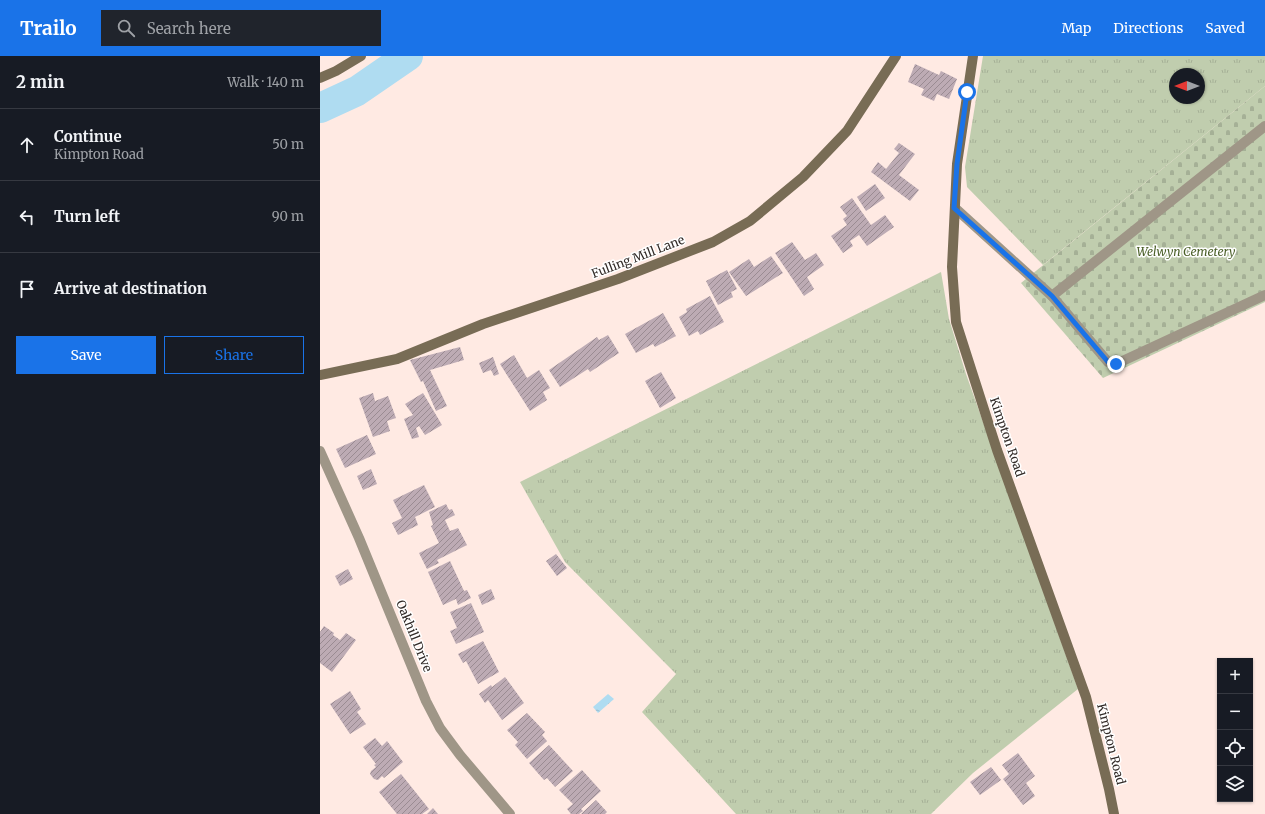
<!DOCTYPE html>
<meta charset="utf-8">
<style>
body{margin:0;font-family:Merriweather,serif;background:#20242c;color:#f1f3f6}
.controls{position:absolute;right:12px;bottom:12px;display:grid;overflow:hidden;border-radius:0px;box-shadow:0 1px 3px #0004}
.controls button{width:36px;height:36px;display:grid;place-items:center;padding:0;border:0;border-bottom:1px solid #363941;background:#171b24;color:#f1f3f6;font:20px sans-serif}
.compass{position:absolute;left:849px;top:12px;width:36px;height:36px;border-radius:50%;background:#171b24;box-shadow:0 1px 3px #0004;rotate:270deg}
.stop{position:absolute;width:12px;height:12px;margin:-9px;border:3px solid #1a73e8;border-radius:50%;background:#fff}
.stop.end{background:#1a73e8;border-color:#fff;box-shadow:0 1px 4px #0008}
.list{margin:0;padding:0;list-style:none}
h2{display:flex;justify-content:space-between;align-items:center;height:52px;margin:0;padding:0 16px;font-size:17px}
h2 small{font-size:13px;font-weight:400;color:#9ea1a6}
.list li{display:grid;grid-template-columns:26px 1fr auto;gap:12px;align-items:center;box-sizing:border-box;height:72px;padding:0 16px;border-top:1px solid #363941}
.list b{display:block;font-size:15px;white-space:nowrap}
.list p{margin:0;font-size:13px;white-space:nowrap;color:#9ea1a6}
.list em{font-size:13px;font-style:normal;color:#9ea1a6}
.actions{display:flex;gap:8px;padding:12px 16px}
.actions a{flex:1;padding:9px 0;border:1px solid #1a73e8;border-radius:0px;text-align:center;font-size:14px;color:#1a73e8}
.actions .main{background:#1a73e8;color:#fff}
.icon{flex:none;width:22px;height:22px;fill:none;stroke:currentColor;stroke-width:2;stroke-linecap:round;stroke-linejoin:round}
.map{position:relative;flex:none;width:945px;height:758px;overflow:hidden}
header{display:flex;align-items:center;gap:24px;box-sizing:border-box;height:56px;padding:0 20px;background:#1a73e8;color:#fff}
header strong{font-size:19px}
nav{display:flex;gap:22px;margin-inline-start:auto;font-size:14px}
.search{width:280px;height:36px;background:#20242c;display:flex;align-items:center;gap:10px;box-sizing:border-box;padding:0 14px;border-radius:0px;color:#9ea1a6;font-size:15px}
main{display:flex}
aside{flex:1;background:#171b24}
.map>svg:first-child{display:block}
</style>
<header>
<strong>Trailo</strong>
<div class="search"><svg class="icon" aria-label="search" viewBox="0 0 24 24"><circle cx="10" cy="10" r="6"/><path d="M15 15l6 6"/></svg>Search here</div>
<nav><a>Map</a><a>Directions</a><a>Saved</a></nav>
</header>
<main>
<aside>
<h2>2 min<small>Walk · 140 m</small></h2>
<ul class="list">
<li><svg class="icon" aria-label="ahead" viewBox="0 0 24 24"><path d="M12 20V5M6 11l6-6 6 6"/></svg><div><b>Continue</b><p>Kimpton Road</p></div><em>50 m</em></li>
<li><svg class="icon" aria-label="left" viewBox="0 0 24 24"><path d="M17 20v-9H6M10 6l-5 5 5 5"/></svg><div><b>Turn left</b></div><em>90 m</em></li>
<li><svg class="icon" aria-label="arrive" viewBox="0 0 24 24"><path d="M6 21V4h12l-3 4 3 4H6"/></svg><div><b>Arrive at destination</b></div></li>
</ul>
<div class="actions"><a class="main">Save</a><a>Share</a></div>
</aside>
<div class="map">
<svg width="945" height="758" viewBox="0 0 945 758">
<defs>
<pattern id="grass-tufts" width="24" height="20" patternUnits="userSpaceOnUse"><rect width="24" height="20" fill="#c0cdae"/><path d="M3 7l-1-3M5 7V3M7 7l1-3M15 17l-1-3M17 17v-4M19 17l1-3" fill="none" stroke="#a5b096"/></pattern>
<pattern id="cemetery-stones" width="16" height="16" patternUnits="userSpaceOnUse"><rect width="16" height="16" fill="#c0cdae"/><path d="M2 7V4a2 2 0 0 1 4 0v3zM10 15v-3a2 2 0 0 1 4 0v3z" fill="#a5b096"/></pattern>
<pattern id="water-ripples" width="26" height="14" patternUnits="userSpaceOnUse"><rect width="26" height="14" fill="#afdcf1"/><path d="M2 4q2-2 4 0t4 0M15 11q2-2 4 0t4 0" fill="none" stroke="#97bdcf"/></pattern>
<pattern id="building-hatch" width="6" height="6" patternUnits="userSpaceOnUse"><rect width="6" height="6" fill="#bdabb4"/><path d="M-1 1l2-2M0 6l6-6M5 7l2-2" fill="none" stroke="#9a8b92"/></pattern>
</defs>
<rect width="100%" height="100%" fill="#ffeae3"/>
<path fill="url(#grass-tufts)" fill-rule="evenodd" d="M 663,0 L 945,0 L 945,30 L 723,209 L 647,131 L 645,111 ZM 855,18 L 879,18 L 879,42 L 855,42 Z
M 621,216 L 629,263 L 646,318 L 758,633 L 653,717 L 611,758 L 416,758 L 322,656 L 356,618 L 245,506 L 200,426 Z"/>
<path fill="url(#cemetery-stones)" d="M 945,30 L 945,246 L 783,322 L 701,227 Z"/>
<path fill="url(#water-ripples)" d="M 288,638 L 294,643 L 278,657 L 273,651 Z"/>
<g fill="none" stroke-linecap="round" stroke-linejoin="round">
<path stroke="#afdcf1" stroke-width="30" d="M 0,52 L 37,35 L 88,0"/>
</g>
<path fill="url(#building-hatch)" d="M 595,8 L 619,19 L 621,15 L 637,23 L 629,43 L 617,38 L 614,45 L 601,39 L 604,33 L 588,26 Z
M 579,87 L 595,98 L 579,119 L 599,134 L 590,145 L 551,116 L 558,106 L 566,113 L 579,97 L 574,93 Z
M 555,128 L 565,142 L 546,155 L 537,141 Z
M 532,142 L 551,169 L 565,159 L 574,171 L 547,190 L 539,179 L 530,185 L 533,190 L 523,197 L 511,180 L 527,169 L 523,163 L 527,160 L 520,151 Z
M 472,186 L 485,204 L 496,197 L 504,209 L 487,221 L 494,233 L 484,240 L 455,197 Z
M 451,200 L 463,217 L 426,240 L 409,216 L 429,203 L 434,211 Z
M 407,214 L 417,233 L 411,236 L 413,241 L 398,249 L 386,225 Z
M 390,240 L 404,266 L 380,279 L 378,275 L 369,280 L 359,261 L 367,256 L 366,253 Z
M 343,257 L 356,280 L 335,291 L 333,288 L 316,297 L 305,278 Z
M 288,279 L 299,297 L 270,316 L 268,313 L 240,331 L 229,314 L 277,281 L 279,284 Z
M 140,291 L 144,304 L 110,314 L 127,350 L 116,355 L 103,325 L 101,326 L 90,304 Z
M 194,299 L 207,322 L 219,314 L 230,332 L 223,336 L 227,344 L 210,355 L 180,308 Z
M 173,301 L 179,318 L 174,320 L 171,314 L 163,317 L 159,307 Z
M 341,316 L 356,342 L 340,352 L 325,325 Z
M 53,337 L 55,345 L 68,340 L 76,362 L 67,365 L 70,375 L 53,381 L 39,342 Z
M 103,337 L 122,369 L 105,379 L 99,370 L 96,372 L 99,381 L 92,383 L 84,363 L 93,359 L 85,348 Z
M 47,379 L 56,398 L 25,412 L 16,393 Z
M 51,413 L 57,428 L 43,434 L 37,420 Z
M 104,429 L 115,451 L 95,461 L 98,469 L 78,479 L 72,467 L 82,462 L 73,444 Z
M 126,448 L 129,454 L 132,453 L 135,459 L 125,464 L 130,475 L 138,472 L 147,489 L 117,504 L 119,507 L 107,513 L 99,497 L 119,487 L 111,470 L 113,469 L 109,456 Z
M 236,498 L 247,512 L 237,520 L 226,505 Z
M 130,505 L 144,535 L 147,534 L 151,542 L 138,549 L 136,543 L 123,549 L 108,516 Z
M 28,513 L 33,523 L 20,530 L 15,520 Z
M 171,533 L 175,543 L 162,549 L 158,539 Z
M 151,547 L 164,576 L 136,588 L 130,575 L 137,572 L 130,556 Z
M 4,570 L 14,577 L 13,579 L 20,584 L 26,577 L 36,584 L 12,616 L 0,607 L 0,576 Z
M 163,585 L 179,616 L 158,628 L 146,605 L 143,607 L 138,598 Z
M 185,621 L 204,647 L 182,664 L 168,644 L 165,647 L 159,638 L 171,629 L 172,631 Z
M 30,635 L 41,653 L 37,656 L 46,668 L 30,678 L 10,648 Z
M 207,657 L 225,676 L 222,679 L 227,685 L 207,703 L 195,689 L 198,686 L 187,674 Z
M 55,682 L 62,690 L 67,685 L 83,706 L 64,722 L 62,720 L 58,724 L 54,723 L 50,718 L 51,715 L 56,711 L 54,709 L 56,708 L 43,691 Z
M 229,689 L 253,715 L 235,731 L 227,722 L 224,724 L 209,707 Z
M 698,697 L 715,720 L 706,727 L 715,740 L 703,749 L 683,723 L 689,718 L 682,709 Z
M 671,711 L 681,724 L 660,739 L 650,726 Z
M 262,714 L 281,735 L 261,753 L 263,755 L 259,758 L 251,758 L 247,753 L 253,748 L 239,734 Z
M 81,718 L 109,753 L 102,758 L 77,758 L 59,736 Z
M 276,744 L 287,756 L 285,758 L 261,758 Z
M 113,752 L 118,758 L 107,758 Z"/>
<g fill="none" stroke-linecap="round" stroke-linejoin="round">
<path stroke="#9f9687" stroke-width="10" d="M 945,70 L 732,240 L 788,306 L 796,308 L 945,239"/>
<path stroke="#9f9687" stroke-width="10" d="M 635,152 L 732,240
M 0,395 L 39,482 L 106,645 L 120,672 L 140,699 L 190,758"/>
<path stroke="#786c55" stroke-width="10" d="M 653,0 L 637,108 L 632,211 L 636,266 L 677,394 L 766,641 L 789,733 L 794,758
M 0,22 L 16,15 L 41,0
M 0,319 L 77,303 L 163,268 L 298,223 L 393,186 L 430,165 L 483,121 L 527,75 L 576,0"/>
</g>
<g fill="none" stroke-linecap="round" stroke-linejoin="round">
<path stroke="#1a73e8" stroke-width="5" d="M 647,36 L 637,108 L 634,152 L 732,240 L 788,306 L 796,308"/>
</g>
<g text-anchor="middle" stroke-width="3" stroke-linejoin="round" paint-order="stroke">
<g font-size="12" font-style="italic" fill="#4a5f27" stroke="#fff">
<text x="866" y="200">Welwyn Cemetery</text>
</g>
<g font-size="12" fill="#322b28" stroke="#fff">
<text transform="translate(318 201) rotate(-21)" y="4">Fulling Mill Lane</text>
<text transform="translate(687 381) rotate(71)" y="4">Kimpton Road</text>
<text transform="translate(94 580) rotate(68)" y="4">Oakhill Drive</text>
<text transform="translate(791 688) rotate(76)" y="4">Kimpton Road</text>
</g>
</g>
</svg>
<div class="controls">
<button>+</button>
<button>−</button>
<button><svg class="icon" aria-label="locate" viewBox="0 0 24 24"><circle cx="12" cy="12" r="6"/><path d="M12 2v4M12 18v4M2 12h4M18 12h4"/></svg></button>
<button><svg class="icon" aria-label="layers" viewBox="0 0 24 24"><path d="M12 4l9 5-9 5-9-5zM3 14l9 5 9-5"/></svg></button>
</div>
<svg class="compass" viewBox="-18 -18 36 36"><path d="M0-13l5 13h-10z" fill="#e53935"/><path d="M0 13l5-13h-10z" fill="#9ea1a6"/></svg>
<div class="stop" style="left:647px;top:36px"></div>
<div class="stop end" style="left:796px;top:308px"></div>
</div>
</main>
